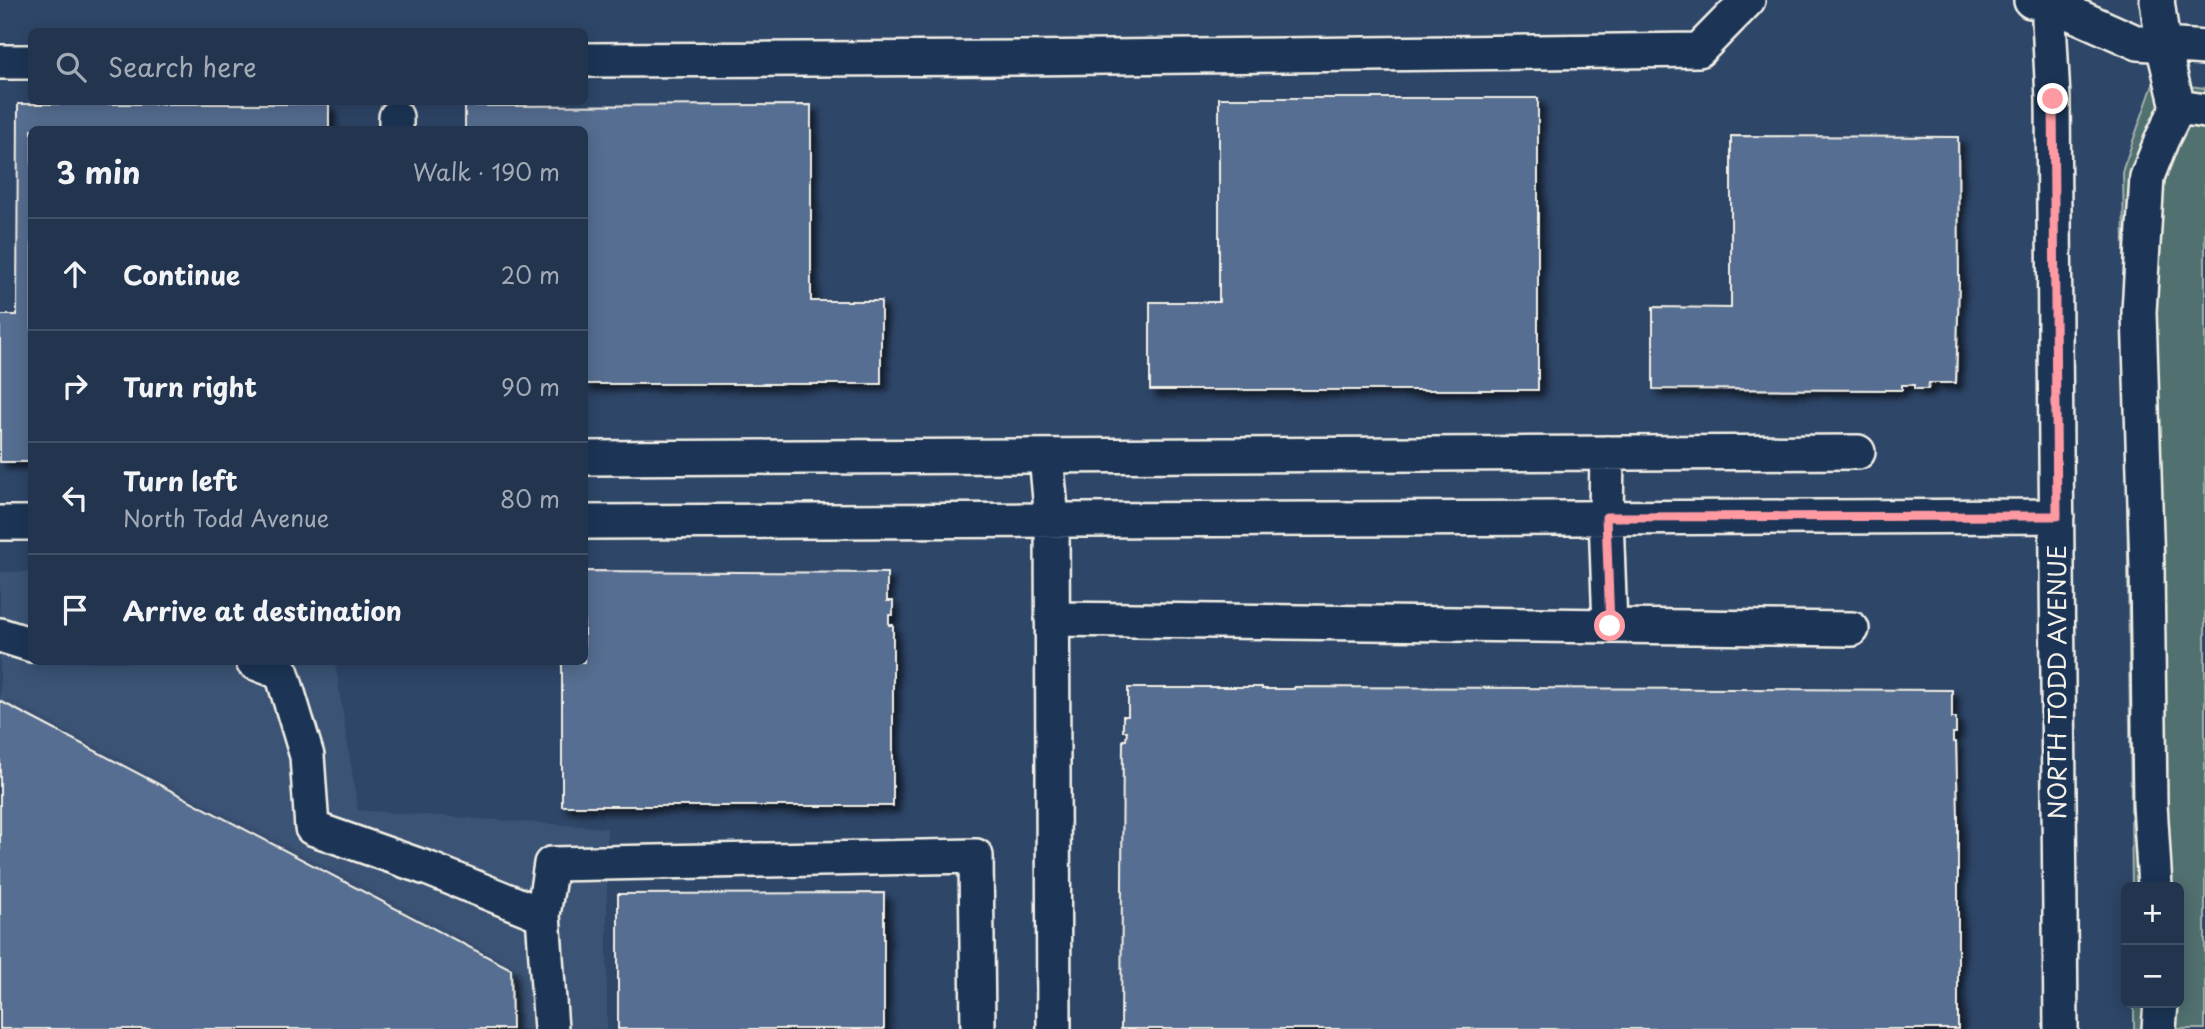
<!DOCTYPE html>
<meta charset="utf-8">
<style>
body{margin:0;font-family:"Playpen Sans",sans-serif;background:#2a3c55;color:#f1f3f6}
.controls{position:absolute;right:21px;bottom:21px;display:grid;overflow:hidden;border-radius:10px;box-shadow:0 4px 18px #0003}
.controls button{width:63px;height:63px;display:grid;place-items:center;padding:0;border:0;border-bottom:2px solid #3f4f66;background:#22344e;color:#f1f3f6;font:35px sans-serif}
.stop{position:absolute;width:21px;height:21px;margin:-16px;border:5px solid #ff9aa2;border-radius:50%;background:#fff}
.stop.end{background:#ff9aa2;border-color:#fff;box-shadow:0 2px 7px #0008}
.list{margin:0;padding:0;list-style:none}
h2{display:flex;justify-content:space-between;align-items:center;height:91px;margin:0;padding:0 28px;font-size:30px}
h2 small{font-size:23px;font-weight:400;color:#a2aab6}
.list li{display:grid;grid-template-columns:46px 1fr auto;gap:21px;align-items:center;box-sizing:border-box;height:112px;padding:0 28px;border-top:2px solid #3f4f66}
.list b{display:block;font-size:26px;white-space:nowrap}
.list p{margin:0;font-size:23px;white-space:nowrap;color:#a2aab6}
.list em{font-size:23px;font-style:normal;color:#a2aab6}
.icon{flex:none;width:38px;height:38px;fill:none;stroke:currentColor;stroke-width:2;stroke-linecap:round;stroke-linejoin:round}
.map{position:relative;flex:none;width:2205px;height:1029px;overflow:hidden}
.search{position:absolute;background:#22344e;box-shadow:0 4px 18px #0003;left:28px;top:28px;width:560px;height:77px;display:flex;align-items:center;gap:18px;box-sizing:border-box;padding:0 24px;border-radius:10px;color:#a2aab6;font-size:26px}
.panel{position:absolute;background:#22344e;box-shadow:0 4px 18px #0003;left:28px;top:126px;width:560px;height:539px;border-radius:10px}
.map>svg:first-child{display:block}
</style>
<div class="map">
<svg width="2205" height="1029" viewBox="0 0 2205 1029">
<defs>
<filter id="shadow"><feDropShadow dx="6" dy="6" stdDeviation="3.5" flood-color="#0009"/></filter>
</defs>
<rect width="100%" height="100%" fill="#2e4668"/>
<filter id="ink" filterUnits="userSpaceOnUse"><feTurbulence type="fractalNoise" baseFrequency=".0143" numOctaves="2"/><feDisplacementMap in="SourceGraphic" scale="14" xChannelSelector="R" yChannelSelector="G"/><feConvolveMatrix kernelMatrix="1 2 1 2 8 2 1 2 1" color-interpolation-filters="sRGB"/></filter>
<g filter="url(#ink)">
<path fill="#3a5274" d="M 0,572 L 31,572 L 32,662 L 335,662 L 358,810 L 607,828 L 607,1029 L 0,1029 Z"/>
<path fill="#51706f" stroke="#a2b0ac" stroke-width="2" d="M 2154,82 L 2205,88 L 2205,1029 L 2134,1029 L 2134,1003 L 2179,1003 L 2179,887 L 2132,887 L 2123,169 Z"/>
<path fill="#576e91" stroke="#f4f1e8" stroke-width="2" filter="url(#shadow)" d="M 1219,98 L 1538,98 L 1538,390 L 1150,390 L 1150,302 L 1219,302 Z
M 18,104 L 329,104 L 329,130 L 32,130 L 32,462 L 0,462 L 0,315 L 17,315 Z
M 811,105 L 811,301 L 881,301 L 881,384 L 584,384 L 584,130 L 465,130 L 465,106 Z
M 1731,136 L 1958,137 L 1959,282 L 1956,383 L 1929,383 L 1928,389 L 1914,389 L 1914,385 L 1902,385 L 1902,390 L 1653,389 L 1653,307 L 1731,308 Z
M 584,571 L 887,573 L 887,601 L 893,601 L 893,615 L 889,615 L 889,625 L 893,625 L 893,806 L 562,806 L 562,662 L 584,662 Z
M 1194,687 L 1262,687 L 1262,689 L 1294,689 L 1294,687 L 1952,690 L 1952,718 L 1956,718 L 1956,733 L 1953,733 L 1953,742 L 1956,742 L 1958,817 L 1958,1029 L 1121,1029 L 1123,740 L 1126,740 L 1127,731 L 1123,731 L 1123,716 L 1128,716 L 1128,688 L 1194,688 Z
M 0,701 L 511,969 L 512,1029 L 0,1029 Z
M 884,893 L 884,1029 L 618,1029 L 618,894 Z"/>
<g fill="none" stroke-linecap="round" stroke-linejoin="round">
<defs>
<path id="minor" d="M 2048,0 L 2053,99 L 2061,1029
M 2157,0 L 2163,45 L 2178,107
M 2031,1 L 2050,4 L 2138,43 L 2205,48
M 584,60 L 1020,58 L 1699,50 L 1748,0
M 0,62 L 32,62
M 396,130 L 396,117
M 1607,453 L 1606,517 L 1610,626
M 1046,456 L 1052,520 L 1054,1029
M 584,458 L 1858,452
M 584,522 L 2057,516
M 0,523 L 32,523
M 1052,619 L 1852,629
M 0,635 L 32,645
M 253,662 L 282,673 L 307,756 L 312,828 L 429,869 L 543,915 L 551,1029
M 2155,887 L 2150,804 L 2147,568 L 2139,312 L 2147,177 L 2162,139 L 2178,107 L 2205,111
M 543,915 L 551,864 L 976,856 L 978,1029
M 2159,1029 L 2161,1003"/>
</defs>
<use href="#minor" stroke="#f4f1e8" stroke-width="38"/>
<use href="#minor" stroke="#1d3557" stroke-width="33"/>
</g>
</g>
<g fill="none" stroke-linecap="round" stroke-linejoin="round" filter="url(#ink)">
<path stroke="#ff9aa2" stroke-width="9" d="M 1610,626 L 1606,517 L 2057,516 L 2053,99"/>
</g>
<g text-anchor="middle" stroke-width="7" stroke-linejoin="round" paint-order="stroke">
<g font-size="24" fill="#f4f1e8" stroke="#1d3557">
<text transform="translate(2058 682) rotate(-90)" y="8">NORTH TODD AVENUE</text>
</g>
</g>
</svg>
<div class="controls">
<button>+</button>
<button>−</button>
</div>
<div class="stop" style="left:1610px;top:626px"></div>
<div class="stop end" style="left:2053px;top:99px"></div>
<div class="search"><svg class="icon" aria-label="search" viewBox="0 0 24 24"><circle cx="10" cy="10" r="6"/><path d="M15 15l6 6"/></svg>Search here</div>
<section class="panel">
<h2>3 min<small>Walk · 190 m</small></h2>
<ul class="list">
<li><svg class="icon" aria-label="ahead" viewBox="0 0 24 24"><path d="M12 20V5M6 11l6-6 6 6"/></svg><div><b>Continue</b></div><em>20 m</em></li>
<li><svg class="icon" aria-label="right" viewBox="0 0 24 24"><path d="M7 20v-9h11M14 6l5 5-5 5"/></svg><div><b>Turn right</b></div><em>90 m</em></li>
<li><svg class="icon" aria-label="left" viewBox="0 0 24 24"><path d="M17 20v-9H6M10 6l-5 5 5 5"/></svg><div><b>Turn left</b><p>North Todd Avenue</p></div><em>80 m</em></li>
<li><svg class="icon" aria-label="arrive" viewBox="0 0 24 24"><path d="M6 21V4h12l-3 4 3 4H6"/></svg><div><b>Arrive at destination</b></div></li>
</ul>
</section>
</div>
